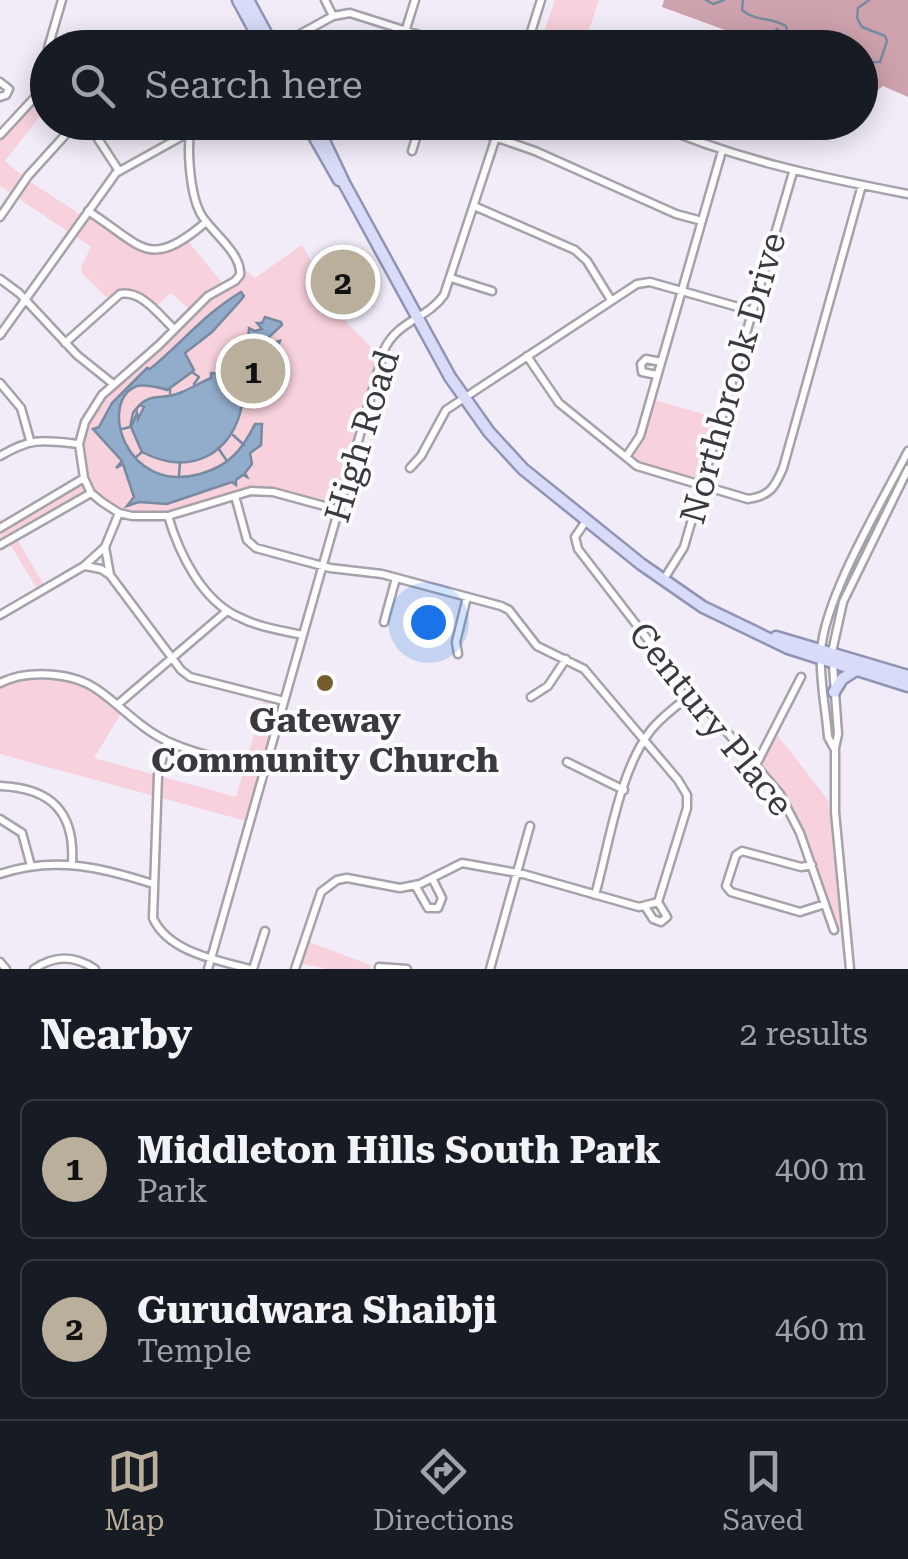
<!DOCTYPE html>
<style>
body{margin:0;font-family:"Roboto Serif",serif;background:#20242c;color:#f1f3f6}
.you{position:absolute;left:428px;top:622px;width:35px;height:35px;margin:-25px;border:8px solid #fff;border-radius:50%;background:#1a73e8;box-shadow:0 0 0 15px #1a73e833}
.badge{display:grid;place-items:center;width:65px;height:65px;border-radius:50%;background:#b9af9b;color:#111;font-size:32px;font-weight:700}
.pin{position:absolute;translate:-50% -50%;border:5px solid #fff;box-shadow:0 2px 10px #0006}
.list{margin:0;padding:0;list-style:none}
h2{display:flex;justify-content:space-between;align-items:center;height:130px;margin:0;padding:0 40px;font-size:42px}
h2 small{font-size:32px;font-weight:400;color:#9ea1a6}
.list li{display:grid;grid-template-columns:65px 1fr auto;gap:30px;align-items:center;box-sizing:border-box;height:140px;margin:0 20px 20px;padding:0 20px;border:2px solid #363941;border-radius:15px}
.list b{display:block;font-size:38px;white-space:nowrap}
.list p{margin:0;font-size:32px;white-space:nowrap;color:#9ea1a6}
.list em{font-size:32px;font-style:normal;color:#9ea1a6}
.icon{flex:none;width:55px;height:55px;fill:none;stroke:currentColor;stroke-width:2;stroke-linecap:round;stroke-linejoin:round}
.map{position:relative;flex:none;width:908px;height:969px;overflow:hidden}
.search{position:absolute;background:#171b24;box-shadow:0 5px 25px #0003;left:30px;right:30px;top:30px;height:110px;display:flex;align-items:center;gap:25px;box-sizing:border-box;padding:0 35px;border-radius:55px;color:#9ea1a6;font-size:38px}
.sheet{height:450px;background:#171b24}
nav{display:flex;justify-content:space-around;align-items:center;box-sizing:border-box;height:140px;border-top:2px solid #363941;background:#171b24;font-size:28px;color:#9ea1a6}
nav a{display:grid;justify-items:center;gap:5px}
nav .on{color:#b9af9b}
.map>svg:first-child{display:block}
</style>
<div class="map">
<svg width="908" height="969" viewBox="0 0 908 969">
<rect width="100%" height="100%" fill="#f1ecf7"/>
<path fill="#f7d1db" d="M 555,0 L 599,0 L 583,47 L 539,47 Z
M 47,83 L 47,107 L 5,161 L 26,179 L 81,215 C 126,216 131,273 188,241 L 225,286 L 236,281 L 241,267 L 255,278 L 302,245 L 347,323 L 382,358 L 339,510 L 252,491 L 168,516 L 119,513 L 91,493 L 15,536 L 46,588 L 39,592 L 8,541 L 0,545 L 0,518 L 4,525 L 84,478 L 81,433 L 102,395 L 159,345 L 191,311 L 171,293 L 153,309 L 129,292 L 111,302 L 82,273 L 81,267 L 91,247 L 0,186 L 0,135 Z
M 651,399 L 721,419 L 702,485 L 655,472 L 626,457 L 634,450 Z
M 40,674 L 93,686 L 123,710 L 94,758 L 236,797 L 265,697 L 284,701 L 250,822 L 0,754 L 0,683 Z
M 775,732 L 828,800 L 841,928 L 834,930 L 790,813 L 756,765 Z
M 307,941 L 370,965 L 371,969 L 327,969 L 298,963 Z"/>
<path fill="#cea2ad" d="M 664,0 L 908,0 L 908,97 L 883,86 L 861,103 L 860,48 L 747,47 L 736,34 L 662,7 Z"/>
<path fill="#92accc" stroke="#788aa1" stroke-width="2.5" d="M 241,292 L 244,296 L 241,300 L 212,332 L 185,353 L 194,370 L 192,372 L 167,390 C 162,388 144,384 137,386 C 98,400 124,495 200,474 C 229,466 242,450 255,424 L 262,424 L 261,445 L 250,453 L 252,464 L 245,473 L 247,477 L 243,475 L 236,480 L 236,485 L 232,482 L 167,504 L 139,502 L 127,506 L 134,497 L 123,464 L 116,468 L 122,461 L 93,429 L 99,427 L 112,403 L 147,368 L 150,369 C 182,343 204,314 241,292 Z
M 265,317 L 281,322 L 282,325 L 269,337 L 271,343 L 280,341 L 276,351 L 283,361 L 271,367 L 270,376 L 261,376 L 238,368 C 235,351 250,344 249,328 L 255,331 L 262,329 L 257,323 L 262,323 Z
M 211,373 L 222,374 L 224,388 L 242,405 C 233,453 191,478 142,452 L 131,427 L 137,413 L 138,419 L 144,407 L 140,405 L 133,413 C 149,389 161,402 182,392 C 192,388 201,382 211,378 Z"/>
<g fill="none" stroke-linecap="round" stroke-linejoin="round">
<path stroke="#788aa1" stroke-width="2.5" d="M 706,0 L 713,4 L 724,0
M 743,0 L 742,10 C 756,22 772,17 786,26 L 788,34 L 785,35 L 777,29 L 771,36 L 769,48
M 860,86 L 869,83 L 872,76 L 866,69 L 870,62 L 880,62 L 887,41 L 885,36 L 862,27 L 857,18 L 858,8 L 869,0
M 192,372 L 199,377 L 194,384
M 225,380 L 237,376 L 240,368
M 170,393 L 170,388
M 235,396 L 244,386
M 242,405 L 254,396 L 243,383 L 250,371
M 122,429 L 130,427 L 133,413
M 233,435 L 244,445
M 218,448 L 227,461
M 136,457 L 142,452
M 179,476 L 180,462"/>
<defs>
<path id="minor" d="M 325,0 L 333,16
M 48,48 L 62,0
M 105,48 L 123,48
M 275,48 L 333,16 L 350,13 L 460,48
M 400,48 L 415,0
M 526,48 L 541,0
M 48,52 L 48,56
M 0,82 L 9,89 L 6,95 L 0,97
M 87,122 L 119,171
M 193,122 C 185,143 190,197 202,216 C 213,233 242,254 240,275 L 235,281 L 208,296 L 159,345 L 102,395 L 85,422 L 79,444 L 84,478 L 91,493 L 102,502 L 119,513 L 132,516 L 168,516 L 251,491 L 273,492 L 339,510
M 452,122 L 535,151 L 676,214 L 702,221
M 650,122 C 733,159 819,177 908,194
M 0,135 L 48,83
M 412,151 L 421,122
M 474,206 L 575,250 L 587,261 L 611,300
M 88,211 C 142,245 148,272 206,222
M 0,217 L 28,176 L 77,122
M 451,278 L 492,291
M 0,279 L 19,293 L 77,355 L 112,383
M 0,335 L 116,173 L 179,138 L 190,128
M 65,343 L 120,294 C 142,290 159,315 174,329
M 527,356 L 559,403 L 637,466 L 748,499 C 770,496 775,487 783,468 L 862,185
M 657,375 L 642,372 L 641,364 L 646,359 L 661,362
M 0,383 L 21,408 L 30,440
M 0,456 C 32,437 43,440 79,444
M 626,457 L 640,436 L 722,151
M 410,468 L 421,456 L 446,410 L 637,284 L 650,282 L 752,311
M 235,496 L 247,540 L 256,548 L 330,568 L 382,574 L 501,606 L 509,610 L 537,646 L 584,669 L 678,780 L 687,795 L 687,808 L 658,902
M 168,516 C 179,553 202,602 241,618 C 259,627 283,631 303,635
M 586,521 L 575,537 L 578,549 L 649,641 L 780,794 L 800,833 L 834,930
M 0,528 L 84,478
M 0,545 L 91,493
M 105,547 L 110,575 L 181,670 L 190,677 L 284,701
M 85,566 L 101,569 L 110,575
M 664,579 L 684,547 L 793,172
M 0,615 L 84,566 L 105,547 L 119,513
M 384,622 L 396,578
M 458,654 L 456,642 L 467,597
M 0,683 C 27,669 73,672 98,690 C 121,706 141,729 167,741 C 197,755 233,761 265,770
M 531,697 L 548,686 L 566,659
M 117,705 L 227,611
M 167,741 L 158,775 L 153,918 C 168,952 217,960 250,969
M 834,748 L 828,737 C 826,709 819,679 821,651 C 825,596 882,502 908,451
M 567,762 L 624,790
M 756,765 L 801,677
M 0,786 C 52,788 75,813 72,863
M 0,819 L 22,833 L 31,866
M 812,865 L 801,867 L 742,851 L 736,855 L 726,886 L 731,892 L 800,912 L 825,904
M 0,874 C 54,856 101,867 153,884
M 415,885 L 428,908 L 438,908 L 442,898 L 432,878
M 595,895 C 609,845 619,771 651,730 C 662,716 679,704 693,693
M 646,908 L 653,919 L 661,922 L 667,917 L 658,902
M 0,962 L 6,969
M 379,967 L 407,969
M 34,969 C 55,955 74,955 95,969
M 208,969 L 384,350 C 397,321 427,319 444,295 L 501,122
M 253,969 L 265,931
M 295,969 L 321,892 L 337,880 L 347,878 L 400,888 L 420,884 L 462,863 L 523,874 L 639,907 L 658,902
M 490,969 L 530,826
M 850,969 L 835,812 L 835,748 L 838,734 L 832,652 L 843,602 L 908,469"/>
<path id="major" d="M 238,0 L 264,48
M 248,0 L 274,48
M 306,122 L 339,180
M 315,122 L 344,183 L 450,377 L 489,432 L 523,469 L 641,564 L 703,607 L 788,648 L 908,686
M 776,637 L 908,676
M 834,692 L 842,679 L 856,670"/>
</defs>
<use href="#minor" stroke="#a6a1ab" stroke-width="11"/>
<use href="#major" stroke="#9193b4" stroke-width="15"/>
<use href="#minor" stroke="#fff" stroke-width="6"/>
<use href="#major" stroke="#d9dcf8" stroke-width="10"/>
</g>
<circle fill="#745c2c" stroke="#fdfcfe" stroke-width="4" cx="325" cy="683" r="10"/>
<g text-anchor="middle" stroke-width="8" stroke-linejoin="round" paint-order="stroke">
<g font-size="35" fill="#3b393d" stroke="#fdfcfe">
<text transform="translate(733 378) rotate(-74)" y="12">Northbrook Drive</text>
<text transform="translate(362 436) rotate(-73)" y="12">High Road</text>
<text transform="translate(711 719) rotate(51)" y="12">Century Place</text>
</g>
<g font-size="35" font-weight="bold" fill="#3b393d" stroke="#fdfcfe">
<text x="325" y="732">Gateway<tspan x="325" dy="40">Community Church</tspan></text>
</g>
</g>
</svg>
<div class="you"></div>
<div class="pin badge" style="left:253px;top:371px">1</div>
<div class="pin badge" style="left:343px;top:282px">2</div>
<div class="search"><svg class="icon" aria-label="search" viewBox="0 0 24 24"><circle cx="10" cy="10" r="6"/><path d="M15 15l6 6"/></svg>Search here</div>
</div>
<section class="sheet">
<h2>Nearby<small>2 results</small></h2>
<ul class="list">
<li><span class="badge">1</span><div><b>Middleton Hills South Park</b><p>Park</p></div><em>400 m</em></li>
<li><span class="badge">2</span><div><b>Gurudwara Shaibji</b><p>Temple</p></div><em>460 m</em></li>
</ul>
</section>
<nav>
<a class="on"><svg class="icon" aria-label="map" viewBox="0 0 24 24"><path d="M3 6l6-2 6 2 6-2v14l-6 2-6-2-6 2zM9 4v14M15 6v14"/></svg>Map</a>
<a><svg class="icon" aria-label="directions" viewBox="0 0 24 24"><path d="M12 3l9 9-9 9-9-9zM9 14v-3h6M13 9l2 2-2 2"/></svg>Directions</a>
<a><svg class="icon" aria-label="saved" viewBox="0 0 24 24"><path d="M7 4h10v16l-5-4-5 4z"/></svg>Saved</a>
</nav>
